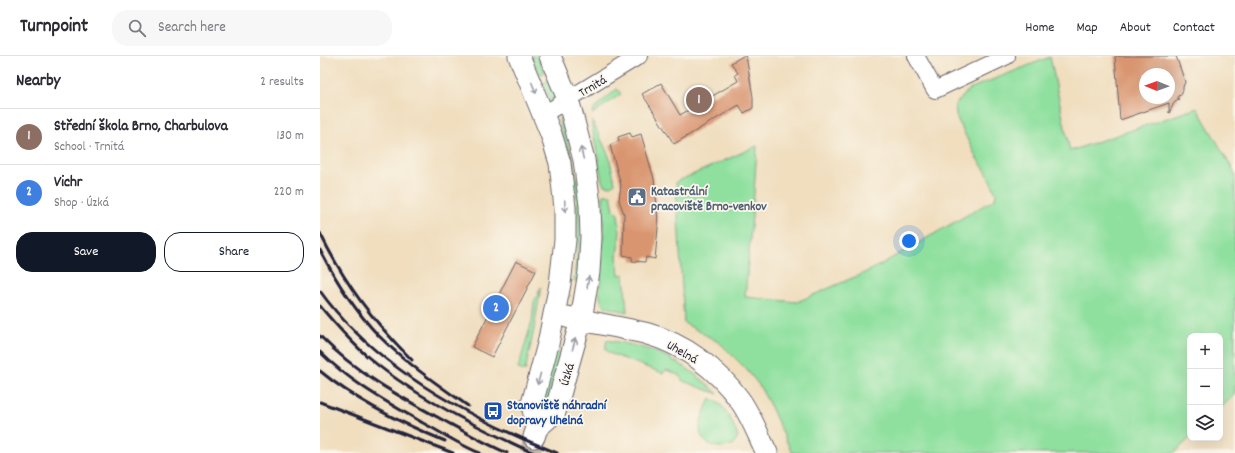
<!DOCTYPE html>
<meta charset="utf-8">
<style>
body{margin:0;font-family:Dekko,sans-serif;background:#f7f7f7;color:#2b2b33}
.controls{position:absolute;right:12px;bottom:12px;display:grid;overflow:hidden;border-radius:8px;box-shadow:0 4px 16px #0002}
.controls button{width:36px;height:36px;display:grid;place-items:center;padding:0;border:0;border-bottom:1px solid #e1e1e2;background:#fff;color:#2b2b33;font:20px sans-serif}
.compass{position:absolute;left:819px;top:12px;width:36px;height:36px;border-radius:50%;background:#fff;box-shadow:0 4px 16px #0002;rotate:271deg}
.you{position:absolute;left:589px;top:185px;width:14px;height:14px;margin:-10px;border:3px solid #fff;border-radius:50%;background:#1a73e8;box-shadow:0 0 0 6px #1a73e833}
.badge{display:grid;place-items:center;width:26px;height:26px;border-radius:50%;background:#111827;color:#fff;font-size:13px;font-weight:700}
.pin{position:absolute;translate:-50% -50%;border:2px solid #fff;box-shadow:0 1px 4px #0006}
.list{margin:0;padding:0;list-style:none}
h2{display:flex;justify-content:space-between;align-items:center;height:52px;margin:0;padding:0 16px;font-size:17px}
h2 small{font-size:13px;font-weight:400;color:#7c7c81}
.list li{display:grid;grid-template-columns:26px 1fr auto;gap:12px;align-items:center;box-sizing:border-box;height:56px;padding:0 16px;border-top:1px solid #e1e1e2}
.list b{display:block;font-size:15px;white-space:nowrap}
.list p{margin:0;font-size:13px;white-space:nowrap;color:#7c7c81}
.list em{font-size:13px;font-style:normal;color:#7c7c81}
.actions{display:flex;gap:8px;padding:12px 16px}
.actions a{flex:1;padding:9px 0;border:1px solid #111827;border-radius:16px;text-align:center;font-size:14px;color:#111827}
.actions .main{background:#111827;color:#fff}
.icon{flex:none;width:22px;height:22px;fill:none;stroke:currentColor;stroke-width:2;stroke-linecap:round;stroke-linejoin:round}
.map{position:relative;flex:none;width:915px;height:397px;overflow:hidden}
header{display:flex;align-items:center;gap:24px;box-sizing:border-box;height:56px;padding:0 20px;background:#fff;border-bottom:1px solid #e1e1e2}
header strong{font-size:19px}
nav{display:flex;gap:22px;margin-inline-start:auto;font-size:14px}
.search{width:280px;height:36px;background:#f7f7f7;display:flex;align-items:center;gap:10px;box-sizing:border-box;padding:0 14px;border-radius:16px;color:#7c7c81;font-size:15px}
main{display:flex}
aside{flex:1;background:#fff}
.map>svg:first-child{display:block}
</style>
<header>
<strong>Turnpoint</strong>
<div class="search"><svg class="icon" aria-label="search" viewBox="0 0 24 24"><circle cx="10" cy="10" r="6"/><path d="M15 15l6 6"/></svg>Search here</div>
<nav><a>Home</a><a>Map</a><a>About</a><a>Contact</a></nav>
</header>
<main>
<aside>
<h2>Nearby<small>2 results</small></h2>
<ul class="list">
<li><span class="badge" style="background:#8d6e63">1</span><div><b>Střední škola Brno, Charbulova</b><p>School · Trnitá</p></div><em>130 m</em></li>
<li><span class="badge" style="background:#3f7fe0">2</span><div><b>Vichr</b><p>Shop · Úzká</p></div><em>220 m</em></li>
</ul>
<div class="actions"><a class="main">Save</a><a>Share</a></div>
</aside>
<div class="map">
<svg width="915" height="397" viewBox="0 0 915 397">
<rect width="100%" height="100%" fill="#fbf7ec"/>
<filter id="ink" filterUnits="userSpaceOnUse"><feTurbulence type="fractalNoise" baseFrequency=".025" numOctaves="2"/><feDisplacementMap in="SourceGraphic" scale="8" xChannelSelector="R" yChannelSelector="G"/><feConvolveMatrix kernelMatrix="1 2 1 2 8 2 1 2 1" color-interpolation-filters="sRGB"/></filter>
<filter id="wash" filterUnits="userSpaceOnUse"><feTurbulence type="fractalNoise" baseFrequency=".012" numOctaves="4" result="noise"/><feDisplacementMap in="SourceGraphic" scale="16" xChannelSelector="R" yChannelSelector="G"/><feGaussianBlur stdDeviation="0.9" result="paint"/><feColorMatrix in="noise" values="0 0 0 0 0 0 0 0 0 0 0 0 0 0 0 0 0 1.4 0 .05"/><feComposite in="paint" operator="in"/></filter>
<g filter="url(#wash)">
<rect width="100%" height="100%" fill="#f0debf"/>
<path fill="#8fe09f" stroke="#58816d" d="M 211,0 L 217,0 L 225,16 L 220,19 Z
M 730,1 L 750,95 L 877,52 L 915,117 L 915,338 L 900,353 L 900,280 L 870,280 L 870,382 L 854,397 L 472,397 L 451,351 L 439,329 L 426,313 L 400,287 L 364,267 L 356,126 L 437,90 L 434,137 L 425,241 L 477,246 L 551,214 L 675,143 L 676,138 L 667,117 L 656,101 L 636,60 L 635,48 L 640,44 L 649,33 Z
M 229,25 L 236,42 L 232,46 L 230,44 L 223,27 Z
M 297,33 L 301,38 L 272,58 L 275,52 Z
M 242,61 L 259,131 L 261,174 L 259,225 L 254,225 L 258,189 L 256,132 L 240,70 L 239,63 Z
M 272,64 L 289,100 L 295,127 L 292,130 L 284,129 L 282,125 L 272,70 Z
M 283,139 L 291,139 L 294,154 L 298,158 L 300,176 L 297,201 L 299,219 L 304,218 L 307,256 L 286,251 L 281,245 L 279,236 C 283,203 284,171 283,139 Z
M 221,231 L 214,273 L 205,315 L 198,313 L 212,265 L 214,246 Z
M 287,284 C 298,286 309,288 320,291 C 351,299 375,316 398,338 L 363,325 L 360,320 L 347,314 L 342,317 L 289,297 C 284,293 286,289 287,284 Z
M 234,295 L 245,298 L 230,343 L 226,348 L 223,349 L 221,349 Z
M 390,342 C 406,348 412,366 418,380 L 413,389 C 400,394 380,390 380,372 C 380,362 387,351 390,342 Z"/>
<g id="blocks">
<path fill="#d99570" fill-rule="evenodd" d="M 423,0 L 426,0 L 433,41 L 433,52 L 424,57 L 419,49 L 354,88 L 328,47 L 322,38 L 341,27 L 360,59 L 418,25 L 415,19 L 418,17 L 411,7 Z
M 795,0 L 856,0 L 865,26 L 863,31 L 863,34 L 861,39 L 858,40 L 857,42 L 858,42 L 859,43 L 855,45 L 849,57 L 849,47 L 800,64 ZM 825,18 L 849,18 L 849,42 L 825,42 Z
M 310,77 L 312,81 L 321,78 L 334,123 L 337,149 L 338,172 L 335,203 L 326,201 L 325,206 L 312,205 L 312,201 L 303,199 L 304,158 L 299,144 L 301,129 L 290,89 L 299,85 L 298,81 Z
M 196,205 L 216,215 L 172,301 L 152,291 Z"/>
</g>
</g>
<g filter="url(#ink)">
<use href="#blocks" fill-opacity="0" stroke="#6a6469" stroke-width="1"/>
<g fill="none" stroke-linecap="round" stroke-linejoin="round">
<path stroke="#c7b8a5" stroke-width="21" stroke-dasharray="21 10" stroke-linecap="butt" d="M 210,397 L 214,381"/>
<defs>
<path id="minor" d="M 596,0 L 615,34 L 687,0
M 224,58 L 319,0"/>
<path id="major" d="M 199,0 L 231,78 L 240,107 L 245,152 L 245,184 L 240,228 L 228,288 L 212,348 L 217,372 L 214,381
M 247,261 C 273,267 301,271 328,278 C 364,288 397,313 419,343 C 431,359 438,379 447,397
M 217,372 L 235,356 L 261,264 L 269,216 L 271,181 L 270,149 L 264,104 L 248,43 L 230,0"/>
</defs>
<use href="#minor" stroke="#6a6469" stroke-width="18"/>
<use href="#major" stroke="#6a6469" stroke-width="23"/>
<use href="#minor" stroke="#fff" stroke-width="16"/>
<use href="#major" stroke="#fff" stroke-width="21"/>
<path stroke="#22223b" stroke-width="3" d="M 0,177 C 25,228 52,264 92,304
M 0,194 C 16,225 35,255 59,280 C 86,307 117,328 148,350
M 0,235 C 55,312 151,363 237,397
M 0,250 C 15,268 30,285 48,301 C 77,326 111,346 145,364 C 168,375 190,387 214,397
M 0,280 C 35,316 78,340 121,363 C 143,375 164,387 187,397
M 0,296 C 30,326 67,346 103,367 C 122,377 140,389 160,397
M 0,315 C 35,344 83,368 125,385
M 0,346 L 133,397"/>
</g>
<defs><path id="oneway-shaft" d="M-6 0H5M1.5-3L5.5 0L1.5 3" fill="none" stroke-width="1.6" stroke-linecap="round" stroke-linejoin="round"/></defs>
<g stroke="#9c9ca7">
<use href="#oneway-shaft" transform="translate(214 32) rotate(68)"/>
<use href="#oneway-shaft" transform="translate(262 97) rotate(-103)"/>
<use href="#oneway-shaft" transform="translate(245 150) rotate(87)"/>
<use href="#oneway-shaft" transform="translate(268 226) rotate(-81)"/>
<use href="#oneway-shaft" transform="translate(254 288) rotate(-74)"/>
<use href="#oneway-shaft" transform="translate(219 323) rotate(105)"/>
</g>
</g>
<defs>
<symbol id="civic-square" viewBox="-11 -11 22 22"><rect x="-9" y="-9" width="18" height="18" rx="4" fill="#5c6f8a" stroke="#fbf7ec"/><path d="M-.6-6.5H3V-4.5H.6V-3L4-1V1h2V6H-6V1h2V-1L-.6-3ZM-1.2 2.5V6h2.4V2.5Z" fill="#fff"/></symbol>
<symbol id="bus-square" viewBox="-11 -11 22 22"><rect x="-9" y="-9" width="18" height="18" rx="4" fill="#1a4fb4" stroke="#fbf7ec"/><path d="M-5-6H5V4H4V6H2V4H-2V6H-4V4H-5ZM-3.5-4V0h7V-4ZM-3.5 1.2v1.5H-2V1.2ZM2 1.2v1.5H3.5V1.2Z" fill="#fff"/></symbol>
</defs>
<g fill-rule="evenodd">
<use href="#civic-square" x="306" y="130" width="22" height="22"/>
<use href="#bus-square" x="162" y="344" width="22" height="22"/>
</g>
<g text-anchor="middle" stroke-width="3.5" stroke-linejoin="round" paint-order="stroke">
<g font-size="13" fill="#22223b" stroke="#fbf7ec">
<text transform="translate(272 29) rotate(-31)" y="5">Trnitá</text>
<text transform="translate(363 295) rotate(30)" y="5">Uhelná</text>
<text transform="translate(246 318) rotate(-74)" y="5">Úzká</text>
</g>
<g font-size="13" font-weight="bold" fill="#4e5e75" stroke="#fbf7ec" text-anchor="start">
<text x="331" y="139">Katastrální<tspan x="331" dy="15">pracoviště Brno-venkov</tspan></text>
</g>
<g font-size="13" font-weight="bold" fill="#164399" stroke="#fbf7ec" text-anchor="start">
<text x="187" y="353">Stanoviště náhradní<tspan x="187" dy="15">dopravy Uhelná</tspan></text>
</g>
</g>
</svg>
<div class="controls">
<button>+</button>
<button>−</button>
<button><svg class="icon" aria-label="layers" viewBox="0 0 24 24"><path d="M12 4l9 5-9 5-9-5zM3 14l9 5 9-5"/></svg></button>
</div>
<svg class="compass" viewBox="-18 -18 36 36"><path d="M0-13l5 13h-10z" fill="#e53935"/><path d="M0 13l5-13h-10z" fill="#7c7c81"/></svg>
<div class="you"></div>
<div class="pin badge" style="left:379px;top:44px;background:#8d6e63">1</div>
<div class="pin badge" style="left:176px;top:252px;background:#3f7fe0">2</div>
</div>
</main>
